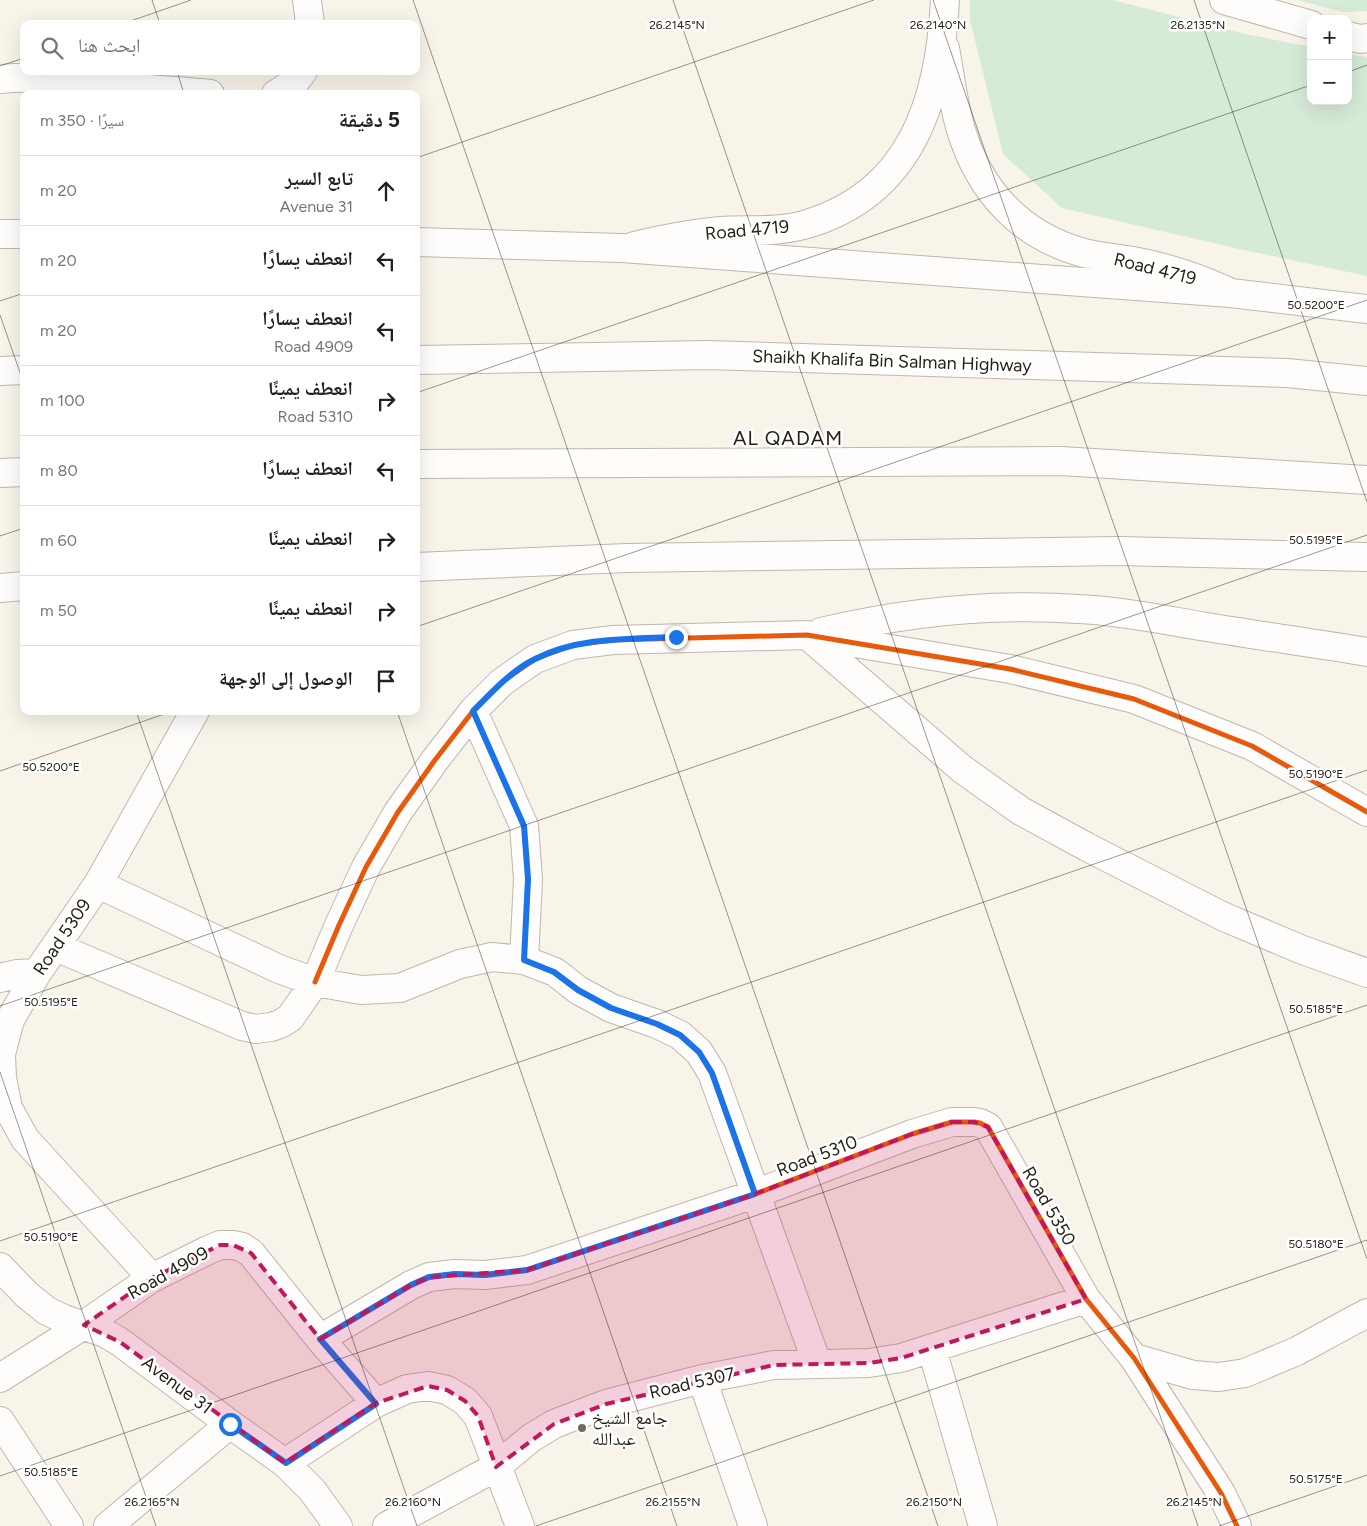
<!DOCTYPE html>
<html lang="ar">
<meta charset="utf-8">
<style>
body{margin:0;font-family:Figtree,"Noto Naskh Arabic",sans-serif;background:#f6f6f6;color:#202124;direction:rtl}
.controls{position:absolute;right:15px;top:15px;display:grid;overflow:hidden;border-radius:10px;box-shadow:0 5px 20px #0002}
.controls button{width:45px;height:45px;display:grid;place-items:center;padding:0;border:0;border-bottom:1px solid #e0e0e0;background:#fff;color:#202124;font:25px sans-serif}
.stop{position:absolute;width:15px;height:15px;margin:-11px;border:4px solid #1a73e8;border-radius:50%;background:#fff}
.stop.end{background:#1a73e8;border-color:#fff;box-shadow:0 1px 5px #0008}
.list{margin:0;padding:0;list-style:none}
h2{display:flex;justify-content:space-between;align-items:center;height:65px;margin:0;padding:0 20px;font-size:21px}
h2 small{font-size:16px;font-weight:400;color:#757577}
.list li{display:grid;grid-template-columns:32px 1fr auto;gap:15px;align-items:center;box-sizing:border-box;height:70px;padding:0 20px;border-top:1px solid #e0e0e0}
.list b{display:block;font-size:19px;white-space:nowrap}
.list p{margin:0;font-size:16px;white-space:nowrap;color:#757577}
.list em{font-size:16px;font-style:normal;color:#757577}
.icon{flex:none;width:28px;height:28px;fill:none;stroke:currentColor;stroke-width:2;stroke-linecap:round;stroke-linejoin:round}
.map{position:relative;flex:none;width:1367px;height:1526px;overflow:hidden;direction:ltr}
.search{position:absolute;background:#fff;box-shadow:0 5px 20px #0002;left:20px;top:20px;width:400px;height:55px;display:flex;align-items:center;gap:12px;box-sizing:border-box;padding:0 18px;border-radius:10px;color:#757577;font-size:19px}
.panel{position:absolute;background:#fff;box-shadow:0 5px 20px #0002;left:20px;top:90px;width:400px;height:625px;border-radius:10px;direction:rtl}
.map>svg:first-child{display:block}
</style>
<div class="map">
<svg width="1367" height="1526" viewBox="0 0 1367 1526">
<rect width="100%" height="100%" fill="#f9f4ea"/>
<path fill="#d6ebd7" d="M 970,0 L 1113,0 L 1245,34 L 1311,47 L 1311,101 L 1348,101 L 1348,54 L 1367,57 L 1367,276 L 1239,249 L 1062,208 L 1003,154 L 970,20 Z
M 1297,0 L 1367,0 L 1367,11 L 1343,12 Z"/>
<g fill="none" stroke-linecap="round" stroke-linejoin="round">
<defs>
<path id="minor" d="M 307,0 L 310,24
M 1224,0 L 1311,25
M 1348,36 L 1360,39 L 1367,38
M 945,48 C 950,75 953,104 961,130 C 980,192 1021,236 1084,253 C 1100,257 1117,258 1133,261 C 1166,267 1196,277 1227,291
M 0,79 C 42,75 81,82 122,86 C 151,90 181,91 210,94
M 276,94 L 294,83 L 303,71
M 634,246 C 663,239 691,234 720,231 C 749,229 778,233 807,224 C 912,193 940,99 945,0
M 821,632 C 906,612 992,603 1079,609 C 1122,611 1164,620 1207,627 C 1260,636 1314,643 1367,652
M 807,635 L 962,769 L 1021,811 L 1087,847 L 1222,916 L 1300,949 L 1367,973
M 473,711 L 524,826 L 528,879 L 524,960
M 98,884 L 279,969 L 315,982 L 361,990 L 400,988 L 460,964 L 492,957 L 524,960 L 555,972 L 578,990 L 611,1008 L 657,1024 L 680,1035 L 699,1052 L 712,1073 L 817,1363
M 56,947 L 242,1026 L 256,1029 L 271,1027 L 280,1024 L 290,1018 L 315,982 L 339,925 L 366,867 L 398,812 L 435,760 L 473,711 L 502,682 L 535,659 L 573,645 L 613,640 L 807,635 L 1010,669 L 1134,699 L 1252,746 L 1367,812
M 0,978 L 17,974 L 37,973
M 0,1267 L 27,1295 L 47,1311 L 64,1319 L 105,1333 L 120,1342 L 230,1424 L 285,1463 L 312,1490 L 338,1526
M 152,1278 L 25,1139 L 8,1108 L 2,1078 L 1,1054 L 10,1020 L 37,973 L 98,884 L 195,711
M 320,1339 L 411,1285 L 429,1277 L 455,1274 L 485,1275 L 527,1270 L 755,1194 L 912,1134 L 952,1122 L 974,1122 L 980,1123 L 988,1127 L 1086,1299 L 1134,1358 L 1221,1493 L 1237,1526
M 932,1349 L 983,1526
M 1134,1358 L 1193,1375 L 1219,1377 L 1245,1373 L 1297,1351 L 1367,1313
M 0,1378 L 84,1325 L 152,1278 L 208,1250 L 220,1245 L 233,1245 L 242,1247 L 251,1253 L 320,1339 L 376,1403
M 702,1379 L 753,1526
M 0,1421 L 69,1526
M 285,1463 L 376,1403 L 407,1389 L 428,1386 L 447,1390 L 465,1401 L 478,1416 L 520,1526
M 108,1526 L 230,1424
M 387,1526 L 496,1467 L 531,1438 L 554,1424 L 606,1404 L 702,1379 L 774,1365 L 869,1363 L 901,1358 L 1086,1299"/>
<path id="highway" d="M 0,234 L 24,234
M 416,242 L 622,248 L 1231,293 L 1367,309
M 416,360 L 708,355 L 1287,373 L 1367,381
M 0,371 L 24,370
M 416,464 L 1061,461 L 1367,480
M 0,473 L 24,472
M 416,567 L 627,558 L 1120,551 L 1367,557
M 0,588 L 24,586"/>
</defs>
<use href="#minor" stroke="#bdb8ae" stroke-width="30"/>
<use href="#highway" stroke="#bdb8ae" stroke-width="30"/>
<use href="#minor" stroke="#fefdfc" stroke-width="28"/>
<use href="#highway" stroke="#fefdfc" stroke-width="28"/>
<defs>
<path id="cycleway" d="M 315,982 L 339,925 L 366,867 L 398,812 L 435,760 L 473,711 L 502,682 L 535,659 L 573,645 L 613,640 L 807,635 L 1010,669 L 1134,699 L 1252,746 L 1367,812
M 320,1339 L 411,1285 L 429,1277 L 455,1274 L 485,1275 L 527,1270 L 755,1194 L 912,1134 L 952,1122 L 974,1122 L 980,1123 L 988,1127 L 1086,1299 L 1134,1358 L 1221,1493 L 1237,1526"/>
</defs>
<use href="#cycleway" stroke="#fff" stroke-width="8"/>
<use href="#cycleway" stroke="#e8590c" stroke-width="5"/>
</g>
<g fill="none" stroke-linecap="round" stroke-linejoin="round">
<path stroke="#1a73e8" stroke-width="6" d="M 230,1424 L 286,1463 L 376,1404 L 320,1339 L 411,1285 L 429,1277 L 455,1274 L 485,1275 L 527,1270 L 755,1194 L 712,1073 L 699,1052 L 680,1035 L 657,1024 L 611,1008 L 578,990 L 554,972 L 524,960 L 528,879 L 524,826 L 473,711 C 492,692 511,671 535,659 C 578,637 629,639 676,637"/>
</g>
<path fill="#c2185b" fill-opacity="0.2" stroke="#c2185b" stroke-width="4" stroke-dasharray="10 6" stroke-linejoin="round" d="M 952,1122 L 974,1122 L 988,1127 L 1086,1299 L 901,1358 L 869,1363 L 774,1365 L 606,1404 L 554,1424 L 496,1467 L 478,1416 L 465,1401 L 447,1390 L 428,1386 L 376,1403 L 285,1463 L 120,1342 L 84,1325 L 152,1278 L 220,1245 L 233,1245 L 251,1253 L 320,1339 L 411,1285 L 429,1277 L 527,1270 L 755,1194 L 912,1134 Z"/>
<path fill="none" stroke="#231f13" stroke-width="1" stroke-opacity="0.45" d="M 152,0 L 160,24M 413,0 L 938,1526M 673,0 L 1198,1526M 933,0 L 1367,1259M 1194,0 L 1367,502M 122,24 L 191,0M 0,66 L 24,58M 177,71 L 184,94M 1348,72 L 1367,65M 416,158 L 874,0M 0,301 L 24,293M 0,315 L 24,384M 416,393 L 1311,85M 0,536 L 24,528M 416,627 L 1367,300M 136,711 L 417,1526M 397,711 L 677,1526M 0,771 L 173,711M 0,1006 L 1367,535M 0,1072 L 156,1526M 0,1241 L 1367,770M 0,1476 L 1367,1005M 536,1526 L 1367,1240M 1219,1526 L 1367,1475"/>
<circle fill="#6e6a5e" stroke="#fff" stroke-width="2" cx="582" cy="1428" r="5"/>
<g text-anchor="middle" stroke-width="5" stroke-linejoin="round" paint-order="stroke">
<g font-size="18" fill="#231f13" stroke="#fff">
<text transform="translate(747 230) rotate(-5)" y="6">Road 4719</text>
<text transform="translate(1155 269) rotate(14)" y="6">Road 4719</text>
<text transform="translate(892 361) rotate(2)" y="6">Shaikh Khalifa Bin Salman Highway</text>
<text transform="translate(62 937) rotate(-56)" y="6">Road 5309</text>
<text transform="translate(817 1156) rotate(-21)" y="6">Road 5310</text>
<text transform="translate(1049 1206) rotate(60)" y="6">Road 5350</text>
<text transform="translate(168 1273) rotate(-29)" y="6">Road 4909</text>
<text transform="translate(692 1383) rotate(-13)" y="6">Road 5307</text>
<text transform="translate(177 1385) rotate(37)" y="6">Avenue 31</text>
</g>
<g font-size="18" fill="#231f13" stroke="#fff" text-anchor="start">
<text x="592" y="1424">جامع الشيخ<tspan x="592" dy="21">عبدالله</tspan></text>
</g>
<g font-size="20" letter-spacing="1" fill="#231f13" stroke="#fff">
<text x="788" y="445">AL QADAM</text>
</g>
</g>
<g font-size="12" text-anchor="middle" fill="#231f13" stroke="#fff" stroke-width="5" stroke-linejoin="round" paint-order="stroke">
<text x="938" y="29">26.2140°N</text>
<text x="677" y="29">26.2145°N</text>
<text x="1198" y="29">26.2135°N</text>
<text x="1316" y="309">50.5200°E</text>
<text x="1316" y="544">50.5195°E</text>
<text x="51" y="771">50.5200°E</text>
<text x="1316" y="778">50.5190°E</text>
<text x="51" y="1006">50.5195°E</text>
<text x="1316" y="1013">50.5185°E</text>
<text x="51" y="1241">50.5190°E</text>
<text x="1316" y="1248">50.5180°E</text>
<text x="51" y="1476">50.5185°E</text>
<text x="1316" y="1483">50.5175°E</text>
<text x="152" y="1506">26.2165°N</text>
<text x="413" y="1506">26.2160°N</text>
<text x="673" y="1506">26.2155°N</text>
<text x="934" y="1506">26.2150°N</text>
<text x="1194" y="1506">26.2145°N</text>
</g>
</svg>
<div class="controls">
<button>+</button>
<button>−</button>
</div>
<div class="stop" style="left:230px;top:1424px"></div>
<div class="stop end" style="left:676px;top:637px"></div>
<div class="search"><svg class="icon" aria-label="search" viewBox="0 0 24 24"><circle cx="10" cy="10" r="6"/><path d="M15 15l6 6"/></svg>ابحث هنا</div>
<section class="panel">
<h2>5 دقيقة<small>سيرًا · 350 m</small></h2>
<ul class="list">
<li><svg class="icon" aria-label="ahead" viewBox="0 0 24 24"><path d="M12 20V5M6 11l6-6 6 6"/></svg><div><b>تابع السير</b><p>Avenue 31</p></div><em>20 m</em></li>
<li><svg class="icon" aria-label="left" viewBox="0 0 24 24"><path d="M17 20v-9H6M10 6l-5 5 5 5"/></svg><div><b>انعطف يسارًا</b></div><em>20 m</em></li>
<li><svg class="icon" aria-label="left" viewBox="0 0 24 24"><path d="M17 20v-9H6M10 6l-5 5 5 5"/></svg><div><b>انعطف يسارًا</b><p>Road 4909</p></div><em>20 m</em></li>
<li><svg class="icon" aria-label="right" viewBox="0 0 24 24"><path d="M7 20v-9h11M14 6l5 5-5 5"/></svg><div><b>انعطف يمينًا</b><p>Road 5310</p></div><em>100 m</em></li>
<li><svg class="icon" aria-label="left" viewBox="0 0 24 24"><path d="M17 20v-9H6M10 6l-5 5 5 5"/></svg><div><b>انعطف يسارًا</b></div><em>80 m</em></li>
<li><svg class="icon" aria-label="right" viewBox="0 0 24 24"><path d="M7 20v-9h11M14 6l5 5-5 5"/></svg><div><b>انعطف يمينًا</b></div><em>60 m</em></li>
<li><svg class="icon" aria-label="right" viewBox="0 0 24 24"><path d="M7 20v-9h11M14 6l5 5-5 5"/></svg><div><b>انعطف يمينًا</b></div><em>50 m</em></li>
<li><svg class="icon" aria-label="arrive" viewBox="0 0 24 24"><path d="M6 21V4h12l-3 4 3 4H6"/></svg><div><b>الوصول إلى الوجهة</b></div></li>
</ul>
</section>
</div>
